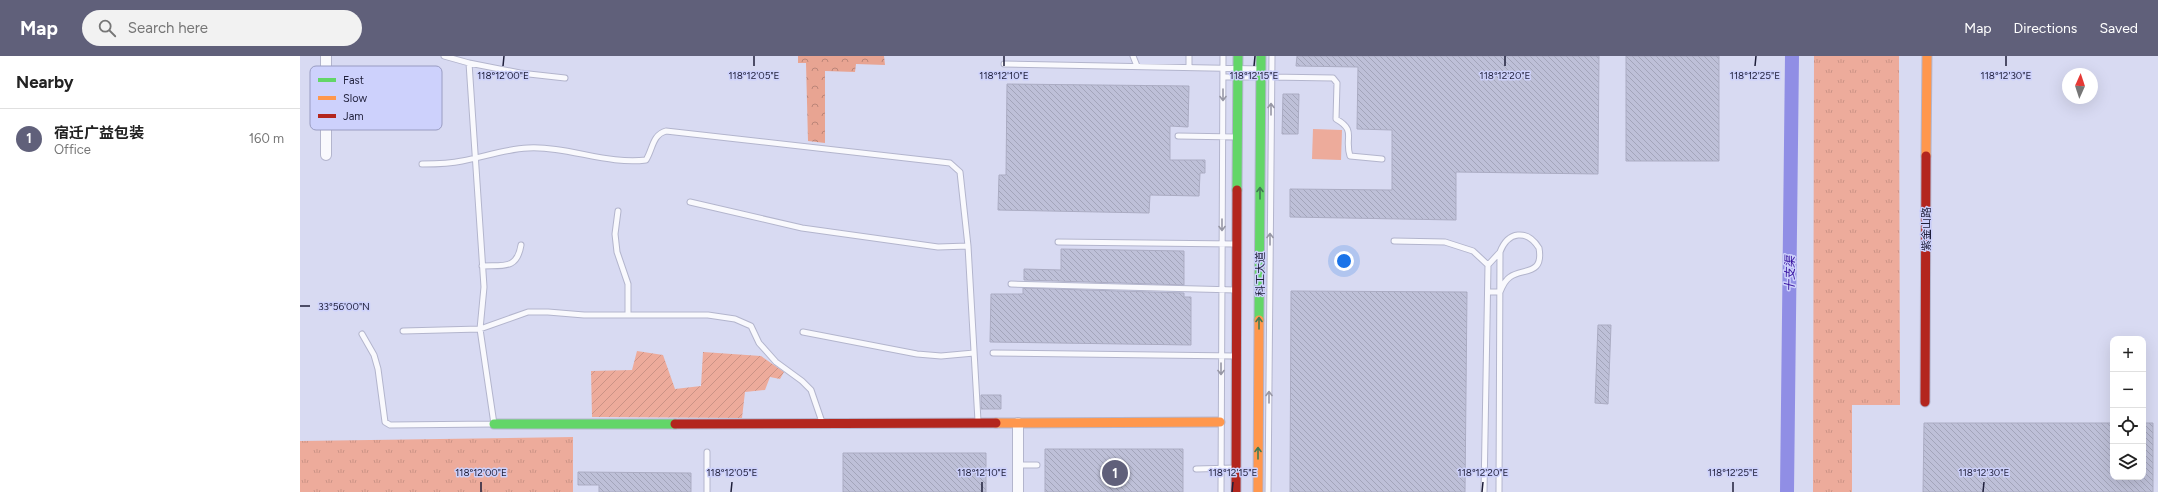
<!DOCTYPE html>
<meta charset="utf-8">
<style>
body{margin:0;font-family:Figtree,"Noto Sans SC",sans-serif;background:#f2f2f2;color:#222}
.controls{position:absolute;right:12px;bottom:12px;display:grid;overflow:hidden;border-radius:8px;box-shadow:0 4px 16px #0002}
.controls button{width:36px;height:36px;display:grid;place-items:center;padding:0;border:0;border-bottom:1px solid #e0e0e0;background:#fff;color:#222;font:20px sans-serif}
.compass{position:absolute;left:1762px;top:12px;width:36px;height:36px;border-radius:50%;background:#fff;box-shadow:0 4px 16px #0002;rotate:3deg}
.you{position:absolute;left:1044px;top:205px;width:14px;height:14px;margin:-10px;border:3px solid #fff;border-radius:50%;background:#1a73e8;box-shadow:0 0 0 6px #1a73e833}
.badge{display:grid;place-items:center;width:26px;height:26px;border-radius:50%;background:#60607a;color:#fff;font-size:13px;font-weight:700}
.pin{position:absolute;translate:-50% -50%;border:2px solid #fff;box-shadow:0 1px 4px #0006}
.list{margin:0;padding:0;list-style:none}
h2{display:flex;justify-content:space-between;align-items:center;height:52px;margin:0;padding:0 16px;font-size:17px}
h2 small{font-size:13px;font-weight:400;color:#767676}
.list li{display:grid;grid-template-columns:26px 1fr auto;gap:12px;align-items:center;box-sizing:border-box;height:60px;padding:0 16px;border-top:1px solid #e0e0e0}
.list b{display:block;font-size:15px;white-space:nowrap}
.list p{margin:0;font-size:13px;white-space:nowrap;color:#767676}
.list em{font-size:13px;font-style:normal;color:#767676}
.icon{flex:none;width:22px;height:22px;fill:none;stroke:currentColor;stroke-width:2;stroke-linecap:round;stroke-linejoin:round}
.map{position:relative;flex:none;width:1858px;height:436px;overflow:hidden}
header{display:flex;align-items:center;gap:24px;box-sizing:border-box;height:56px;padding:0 20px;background:#60607a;color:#fff}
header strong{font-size:19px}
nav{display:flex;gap:22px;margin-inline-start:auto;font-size:14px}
.search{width:280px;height:36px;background:#f2f2f2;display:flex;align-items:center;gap:10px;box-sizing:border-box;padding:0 14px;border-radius:22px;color:#767676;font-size:15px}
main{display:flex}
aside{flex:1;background:#fff}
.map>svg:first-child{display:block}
</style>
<header>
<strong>Map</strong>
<div class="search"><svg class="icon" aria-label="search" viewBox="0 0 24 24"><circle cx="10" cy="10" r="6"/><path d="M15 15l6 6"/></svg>Search here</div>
<nav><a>Map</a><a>Directions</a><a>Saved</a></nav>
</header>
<main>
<aside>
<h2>Nearby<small></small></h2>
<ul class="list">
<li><span class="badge">1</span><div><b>宿迁广益包装</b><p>Office</p></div><em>160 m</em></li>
</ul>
</aside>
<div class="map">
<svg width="1858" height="436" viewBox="0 0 1858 436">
<defs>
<pattern id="grass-tufts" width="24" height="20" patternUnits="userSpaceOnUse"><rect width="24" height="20" fill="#edab9b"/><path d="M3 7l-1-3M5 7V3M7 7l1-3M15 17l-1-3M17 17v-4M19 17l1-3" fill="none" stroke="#cb9386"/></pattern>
<pattern id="forest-crowns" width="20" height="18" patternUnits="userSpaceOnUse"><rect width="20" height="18" fill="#e8a492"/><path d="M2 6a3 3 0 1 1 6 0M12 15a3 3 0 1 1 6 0" fill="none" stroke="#bb8578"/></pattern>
<pattern id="garden-furrows" width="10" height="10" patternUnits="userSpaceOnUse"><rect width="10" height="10" fill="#edab9b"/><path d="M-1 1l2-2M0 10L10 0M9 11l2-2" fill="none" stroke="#cb9386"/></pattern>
<pattern id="building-back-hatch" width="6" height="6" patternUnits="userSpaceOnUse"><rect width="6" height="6" fill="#bec0d8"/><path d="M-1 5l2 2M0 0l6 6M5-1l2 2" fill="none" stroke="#a3a5ba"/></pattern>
</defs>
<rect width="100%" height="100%" fill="#d8daf2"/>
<path fill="url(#grass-tufts)" d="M 1514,0 L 1599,0 L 1600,349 L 1552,349 L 1552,436 L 1513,436 Z
M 273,381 L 273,436 L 0,436 L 0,385 Z"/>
<path fill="url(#forest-crowns)" d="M 498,0 L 584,0 L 585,9 L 556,8 L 555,16 L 525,15 L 525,87 L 508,85 L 506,7 L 498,7 Z"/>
<path fill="#edab9b" d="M 1013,73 L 1042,74 L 1041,104 L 1012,103 Z"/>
<path fill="url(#garden-furrows)" d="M 337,295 L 363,299 L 375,333 L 401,330 L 403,296 L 461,300 L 484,316 L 480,323 L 470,321 L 465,334 L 445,336 L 442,362 L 292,361 L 291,315 L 332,314 Z"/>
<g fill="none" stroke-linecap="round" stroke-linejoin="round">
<path stroke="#908ee5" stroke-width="14" d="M 1487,436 L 1492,0"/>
</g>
<path fill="url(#building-back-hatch)" stroke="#abacc3" d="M 997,0 L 1299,0 L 1298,118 L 1156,116 L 1156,164 L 990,161 L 990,133 L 1092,134 L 1092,74 L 1057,73 L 1058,11 L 996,10 Z
M 1326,0 L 1419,0 L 1419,105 L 1326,105 Z
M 707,28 L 889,30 L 888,71 L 870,70 L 870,104 L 905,104 L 905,117 L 900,117 L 899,140 L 850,139 L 849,157 L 698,154 L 699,119 L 706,119 Z
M 983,38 L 999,38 L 998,78 L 982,78 Z
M 761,193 L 884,195 L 884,229 L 724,224 L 724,213 L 761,214 Z
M 723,232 L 884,237 L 884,241 L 891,241 L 891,289 L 690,286 L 691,238 L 723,238 Z
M 991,235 L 1167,236 L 1165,436 L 990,436 Z
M 1298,269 L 1311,269 L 1308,348 L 1295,347 Z
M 681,339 L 701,339 L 701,353 L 681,353 Z
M 1624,367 L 1813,367 L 1813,421 L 1843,421 L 1843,367 L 1853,367 L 1853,436 L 1623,436 Z
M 745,393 L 883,393 L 883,436 L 745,436 Z
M 543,397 L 686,397 L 686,436 L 543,436 Z
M 278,416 L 391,417 L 391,436 L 299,436 L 299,429 L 278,429 Z"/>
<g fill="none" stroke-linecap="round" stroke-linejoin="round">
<defs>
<path id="lane" d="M 833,0 L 837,10
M 169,7 L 220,17 L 265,22
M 704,8 L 961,13
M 889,11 L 889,0
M 923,21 L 960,21
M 970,21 L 1033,22 L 1037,27 L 1036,63 C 1057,75 1044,81 1050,100 L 1082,103
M 878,80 L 937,81
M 122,108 C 135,108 149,108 162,105 C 184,101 205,93 228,92 C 267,90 308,109 346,104 C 353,93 352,79 366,75 L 650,107 L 660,116 L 668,190 L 678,365
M 390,146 L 502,172 L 638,191 L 668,190
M 318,155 L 315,178 L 317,196 L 328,228 L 328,259
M 1094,185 L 1145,186 L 1173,195 L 1188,209 L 1184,436
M 758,186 L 935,188
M 1188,209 L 1200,196
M 182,210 C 203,209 217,214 221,189
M 711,228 L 936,234
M 1188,236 L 1200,236
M 103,275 L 180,273 L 228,256 L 248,256 L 284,259 L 408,259 L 435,263 L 451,270 L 459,287 L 476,306 L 502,325 L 511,334 L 522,366
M 503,276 L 617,298 L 641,300 L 674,297
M 62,278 L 74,299 L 78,313 L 85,366 L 90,369 L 194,368 L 180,273 L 184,231 L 169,7 L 144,0
M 693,297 L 936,300
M 718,409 L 737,409
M 896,413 L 935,412
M 407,436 L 407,396
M 921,436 L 923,0
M 968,436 L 972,0
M 1199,436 L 1200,196 C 1208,175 1227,173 1239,192 C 1244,220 1222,212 1210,221 C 1205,224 1202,231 1200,236"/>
<path id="street" d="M 26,99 L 26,0
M 718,436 L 718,367"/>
<path id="fast" d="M 937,134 L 938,0
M 959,264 L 961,0
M 194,368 L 375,368"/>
<path id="slow" d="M 1626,100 L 1627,0
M 696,367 L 920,366
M 958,436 L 959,264"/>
<path id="jam" d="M 1625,346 L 1626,100
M 375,368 L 696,367
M 936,436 L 937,134"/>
</defs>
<use href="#lane" stroke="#b3b5cd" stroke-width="7"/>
<use href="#street" stroke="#b3b5cd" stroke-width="12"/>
<use href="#fast" stroke="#b3b5cd" stroke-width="11"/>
<use href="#slow" stroke="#b3b5cd" stroke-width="11"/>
<use href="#jam" stroke="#b3b5cd" stroke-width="11"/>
<use href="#lane" stroke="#f9f9fd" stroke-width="5"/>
<use href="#street" stroke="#f9f9fd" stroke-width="10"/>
<use href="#fast" stroke="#63d668" stroke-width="9"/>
<use href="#slow" stroke="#ff974d" stroke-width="9"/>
<use href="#jam" stroke="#b3261e" stroke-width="9"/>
</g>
<defs><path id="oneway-shaft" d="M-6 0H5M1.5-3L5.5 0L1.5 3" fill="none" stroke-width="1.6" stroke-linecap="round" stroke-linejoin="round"/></defs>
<g stroke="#9797a5">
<use href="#oneway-shaft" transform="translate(923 39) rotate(90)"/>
<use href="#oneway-shaft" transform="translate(971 53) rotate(-90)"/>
<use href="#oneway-shaft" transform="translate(922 169) rotate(90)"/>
<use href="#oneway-shaft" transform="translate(970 183) rotate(-90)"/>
<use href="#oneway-shaft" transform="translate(921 313) rotate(90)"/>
<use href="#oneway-shaft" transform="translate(969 341) rotate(-90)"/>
</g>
<g stroke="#417a51">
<use href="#oneway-shaft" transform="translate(960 137) rotate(-90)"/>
<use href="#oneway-shaft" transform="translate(959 267) rotate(-90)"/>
<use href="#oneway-shaft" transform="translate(958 397) rotate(-90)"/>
</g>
<path fill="none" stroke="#1f1f3a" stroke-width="1.5" d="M 203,10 L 204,0M 454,10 L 454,0M 704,10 L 704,0M 954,10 L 955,0M 1205,10 L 1205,0M 1455,10 L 1456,0M 1706,10 L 1706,0M 0,250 L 10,250M 181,436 L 181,426M 431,436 L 432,426M 682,436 L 682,426M 932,436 L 933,426M 1182,436 L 1183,426M 1433,436 L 1433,426M 1683,436 L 1684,426"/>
<g text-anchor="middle" stroke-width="3" stroke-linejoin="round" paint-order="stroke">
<g font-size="11" fill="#1f1f3a" stroke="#cdd1fc">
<text transform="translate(1626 173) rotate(-90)" y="4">紫金山路</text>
<text transform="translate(960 218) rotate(-90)" y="4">科工大道</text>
</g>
<g font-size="12" font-style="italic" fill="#37129f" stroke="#cdd1fc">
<text transform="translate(1490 218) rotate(-89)" y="4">十支渠</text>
</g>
</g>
<rect x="10" y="10" width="132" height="64" rx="6" fill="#cdd1fc" stroke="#999cc2" stroke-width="1"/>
<rect x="18" y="22" width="18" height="4" fill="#63d668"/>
<rect x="18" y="40" width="18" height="4" fill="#ff974d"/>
<rect x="18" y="58" width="18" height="4" fill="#b3261e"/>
<g font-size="11" fill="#1f1f3a">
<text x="43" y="28">Fast</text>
<text x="43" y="46">Slow</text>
<text x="43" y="64">Jam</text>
</g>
<g font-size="10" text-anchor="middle" fill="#1f1f3a" stroke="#cdd1fc" stroke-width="3" stroke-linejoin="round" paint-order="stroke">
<text x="203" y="23">118°12'00"E</text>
<text x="704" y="23">118°12'10"E</text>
<text x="954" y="23">118°12'15"E</text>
<text x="1455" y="23">118°12'25"E</text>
<text x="1706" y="23">118°12'30"E</text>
<text x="454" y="23">118°12'05"E</text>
<text x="1205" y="23">118°12'20"E</text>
<text x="44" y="254">33°56'00"N</text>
<text x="181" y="420">118°12'00"E</text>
<text x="432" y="420">118°12'05"E</text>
<text x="682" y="420">118°12'10"E</text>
<text x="933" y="420">118°12'15"E</text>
<text x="1183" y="420">118°12'20"E</text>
<text x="1433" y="420">118°12'25"E</text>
<text x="1684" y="420">118°12'30"E</text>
</g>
</svg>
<div class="controls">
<button>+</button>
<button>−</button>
<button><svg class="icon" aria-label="locate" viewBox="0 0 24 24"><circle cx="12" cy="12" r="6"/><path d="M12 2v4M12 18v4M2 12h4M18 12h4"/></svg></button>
<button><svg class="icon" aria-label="layers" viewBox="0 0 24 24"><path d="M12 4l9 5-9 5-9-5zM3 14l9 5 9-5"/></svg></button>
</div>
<svg class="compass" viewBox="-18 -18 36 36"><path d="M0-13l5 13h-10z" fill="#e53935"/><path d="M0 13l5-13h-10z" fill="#767676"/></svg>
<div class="you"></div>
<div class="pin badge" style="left:815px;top:417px">1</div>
</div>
</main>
